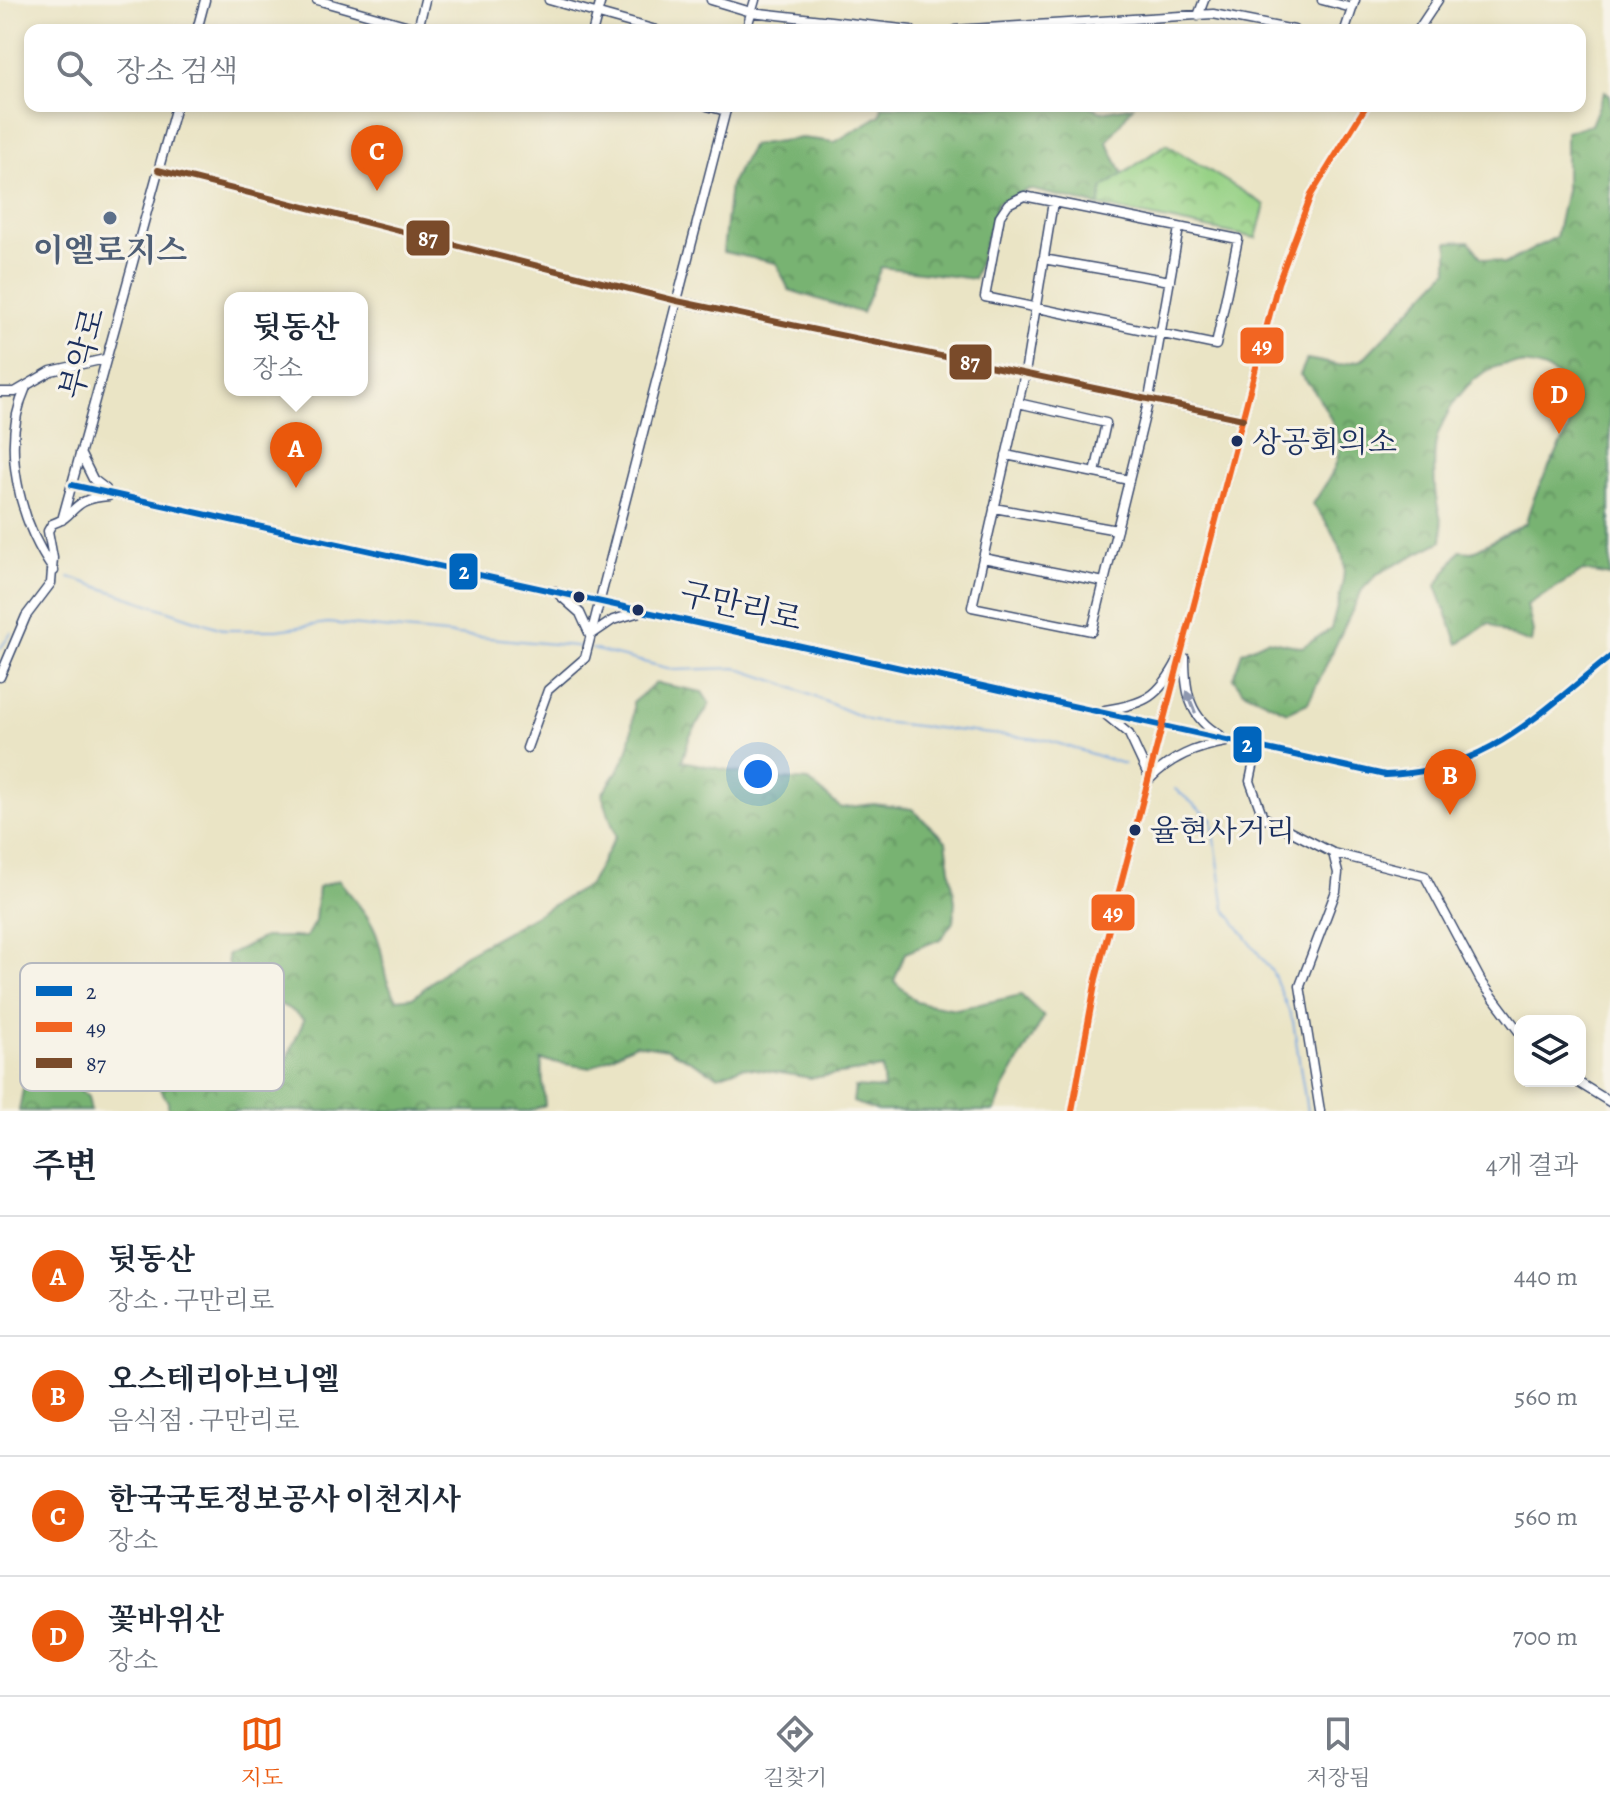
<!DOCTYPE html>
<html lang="ko">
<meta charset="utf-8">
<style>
body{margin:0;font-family:Alegreya,"Noto Serif KR",serif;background:#f2f2f3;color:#1f2937}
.controls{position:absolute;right:24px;bottom:24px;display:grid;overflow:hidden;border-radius:16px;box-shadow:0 4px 12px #0003}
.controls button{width:72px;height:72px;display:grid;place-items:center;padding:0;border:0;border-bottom:2px solid #e0e1e3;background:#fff;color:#1f2937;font:40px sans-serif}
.you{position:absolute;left:758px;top:774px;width:28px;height:28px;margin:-20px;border:6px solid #fff;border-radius:50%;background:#1a73e8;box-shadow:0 0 0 12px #1a73e833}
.badge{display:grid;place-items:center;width:52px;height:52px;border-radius:50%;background:#ea580c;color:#fff;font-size:26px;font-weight:700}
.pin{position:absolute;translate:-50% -66px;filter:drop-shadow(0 2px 4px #0008)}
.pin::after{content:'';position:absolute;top:42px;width:28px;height:24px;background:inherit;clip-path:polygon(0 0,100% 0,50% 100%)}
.popup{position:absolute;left:224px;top:292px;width:144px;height:104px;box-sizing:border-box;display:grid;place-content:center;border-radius:16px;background:#fff;filter:drop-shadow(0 2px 6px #0005);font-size:26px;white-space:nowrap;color:#747a83}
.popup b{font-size:30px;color:#1f2937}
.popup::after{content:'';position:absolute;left:50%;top:100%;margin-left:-16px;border:16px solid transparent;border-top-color:#fff}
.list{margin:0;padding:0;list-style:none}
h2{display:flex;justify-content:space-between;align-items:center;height:104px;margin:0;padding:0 32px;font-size:34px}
h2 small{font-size:26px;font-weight:400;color:#747a83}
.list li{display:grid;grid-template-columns:52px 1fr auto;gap:24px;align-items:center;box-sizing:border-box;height:120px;padding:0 32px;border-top:2px solid #e0e1e3}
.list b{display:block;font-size:30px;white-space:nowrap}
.list p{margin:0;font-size:26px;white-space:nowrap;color:#747a83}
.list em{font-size:26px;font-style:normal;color:#747a83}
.icon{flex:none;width:44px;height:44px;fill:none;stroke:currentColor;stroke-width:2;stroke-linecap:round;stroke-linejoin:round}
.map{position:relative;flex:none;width:1610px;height:1111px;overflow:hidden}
.search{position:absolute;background:#fff;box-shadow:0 4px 12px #0003;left:24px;right:24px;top:24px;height:88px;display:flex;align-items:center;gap:20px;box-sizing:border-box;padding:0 28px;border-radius:16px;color:#747a83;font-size:30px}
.sheet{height:584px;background:#fff}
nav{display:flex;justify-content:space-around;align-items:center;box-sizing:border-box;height:112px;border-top:2px solid #e0e1e3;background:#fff;font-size:22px;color:#747a83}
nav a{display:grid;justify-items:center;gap:4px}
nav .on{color:#ea580c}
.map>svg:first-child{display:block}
</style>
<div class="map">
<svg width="1610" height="1111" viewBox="0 0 1610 1111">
<defs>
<pattern id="forest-crowns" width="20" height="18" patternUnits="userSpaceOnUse" patternTransform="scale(2)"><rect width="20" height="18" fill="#78b372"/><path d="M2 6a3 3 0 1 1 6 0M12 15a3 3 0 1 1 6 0" fill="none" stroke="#629261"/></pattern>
<pattern id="park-crowns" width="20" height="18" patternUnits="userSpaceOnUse" patternTransform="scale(2)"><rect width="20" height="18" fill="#96d185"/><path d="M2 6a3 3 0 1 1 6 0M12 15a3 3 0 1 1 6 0" fill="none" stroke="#7aaa70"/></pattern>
</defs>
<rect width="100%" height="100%" fill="#f7f3e8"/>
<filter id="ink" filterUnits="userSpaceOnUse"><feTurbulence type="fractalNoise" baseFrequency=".0125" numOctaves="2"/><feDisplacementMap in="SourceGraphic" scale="16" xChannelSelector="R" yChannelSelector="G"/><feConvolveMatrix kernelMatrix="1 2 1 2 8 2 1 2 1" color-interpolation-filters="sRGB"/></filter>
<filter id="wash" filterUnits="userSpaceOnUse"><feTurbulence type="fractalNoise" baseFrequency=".006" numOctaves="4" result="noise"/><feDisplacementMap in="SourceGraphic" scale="32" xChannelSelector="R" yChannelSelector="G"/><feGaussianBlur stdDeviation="1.8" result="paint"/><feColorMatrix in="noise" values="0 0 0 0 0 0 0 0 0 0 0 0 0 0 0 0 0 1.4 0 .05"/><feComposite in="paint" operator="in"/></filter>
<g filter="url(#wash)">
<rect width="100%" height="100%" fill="#eae4c5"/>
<path fill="url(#forest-crowns)" stroke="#4a7168" stroke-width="2" d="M 1605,91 L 1610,95 L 1610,576 L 1583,571 L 1527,605 L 1533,631 L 1531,643 L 1508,635 L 1489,623 L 1458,644 L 1436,586 L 1460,551 L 1472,552 L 1526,523 C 1536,478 1569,444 1578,399 C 1562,375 1547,365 1518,364 C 1478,361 1449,403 1437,437 C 1433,452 1434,472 1435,487 C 1435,506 1445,521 1442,541 L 1377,574 L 1362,590 L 1308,703 L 1287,712 L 1243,691 L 1233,678 L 1242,652 L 1267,640 L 1302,647 L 1331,629 C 1348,564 1354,560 1313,504 C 1323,488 1340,466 1339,446 C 1339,428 1314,386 1300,375 L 1307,359 L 1338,365 L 1362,360 L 1448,270 L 1448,242 L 1469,241 L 1481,257 L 1505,264 L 1556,237 L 1566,190 L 1566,132 L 1591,125 Z
M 882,106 L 1091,106 L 1101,112 L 1133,106 L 1107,142 L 1123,174 L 1103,188 L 1099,206 L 1029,189 L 997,203 L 974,279 L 881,267 L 862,313 L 789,290 L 776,263 L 723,252 L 730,185 L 752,145 L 802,138 L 835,142 L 880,115 Z
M 656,683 L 702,692 L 710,704 L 690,736 L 682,761 L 767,778 L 809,781 L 841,808 L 874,804 L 912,809 L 946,841 L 955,902 L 953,922 L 941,939 L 905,953 L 894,981 L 916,1002 L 956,1009 L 1021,995 L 1044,1017 L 1004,1087 L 995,1111 L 878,1111 L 853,1102 L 855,1087 L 884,1089 L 882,1068 L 811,1078 L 743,1067 L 718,1076 L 668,1049 L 635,1044 L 590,1068 L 541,1060 L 545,1105 L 530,1111 L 168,1111 L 168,1102 L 151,1072 L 170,1055 L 152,1047 L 128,1044 L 132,1020 L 165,1005 L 192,998 L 258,1065 L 287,1059 L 304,1020 C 284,1001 255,996 230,985 L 227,955 L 264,937 L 306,937 L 315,921 L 318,887 L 339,880 C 352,897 372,918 378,939 C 387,965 379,972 397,999 L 414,997 L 462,956 L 589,885 L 616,836 L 602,794 C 627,761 634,744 633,702 Z
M 25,1079 L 68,1079 L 88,1097 L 91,1111 L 19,1111 Z"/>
<path fill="url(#park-crowns)" stroke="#588072" stroke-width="2" d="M 1166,144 L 1265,205 L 1256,238 L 1099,206 L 1103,188 Z"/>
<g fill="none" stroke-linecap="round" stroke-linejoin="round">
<path stroke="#75a5df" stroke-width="2" d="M 69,577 L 225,630 L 277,630 L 328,623 L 586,647
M 0,649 L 12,632
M 592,649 L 675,670 L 736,668 L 784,684 L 871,721 L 1047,740 L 1124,764
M 1175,789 L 1212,819 L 1225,909 L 1273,973 L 1293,1021 L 1307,1111"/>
</g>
</g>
<g filter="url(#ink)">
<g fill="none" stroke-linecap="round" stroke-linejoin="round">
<defs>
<path id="minor" d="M 317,0 L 423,30
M 549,0 L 656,30
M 711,0 L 751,12 L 911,30
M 1322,0 L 1352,8
M 1198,16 L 1204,0
M 418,29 L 425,0
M 197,30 L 205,0
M 593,30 L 601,0
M 746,30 L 755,0
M 955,30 L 1213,14 L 1294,30
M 1345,30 L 1355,0
M 1418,30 L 1438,0
M 707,106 L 726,111
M 158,170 L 677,301 L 1243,419
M 1024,196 L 1238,239 L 1216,345 L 985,297 L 1000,216 L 1008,204 Z
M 1053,202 L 1025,373 L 972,607 L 1092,631 L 1149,399 L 1179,228
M 1043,259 L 1170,281
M 26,387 C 0,444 19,521 54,571
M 0,392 L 15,392 L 51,371 L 105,359
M 1018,403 L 1106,423 L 1095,473
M 80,453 L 93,479 L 106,489
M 1006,455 L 1129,480
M 72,485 L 1385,775 C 1486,772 1536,716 1610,657
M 994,508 L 1117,530
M 62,520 L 176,106
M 983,558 L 1104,582
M 555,591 L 580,613 L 590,635
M 591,635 L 613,620 L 643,611
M 1185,658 C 1185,691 1189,718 1220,735
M 0,677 L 26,616 L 51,583 L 53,558 L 48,531 L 52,524 C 79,515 68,499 109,496
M 1105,710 C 1145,704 1159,697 1178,660
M 1106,715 L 1129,734 L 1150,779 C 1171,757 1196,747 1226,742
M 527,748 L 548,690 L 585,658 L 727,106
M 1257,748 L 1250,781 L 1263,817 L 1333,853 L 1425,876 L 1481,981 L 1520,1033
M 1576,1081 L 1610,1102
M 1072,1111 L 1096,979 L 1278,283 L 1311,195 L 1366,106
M 1320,1111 L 1300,986 L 1336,891 L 1338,873 L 1333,853"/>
</defs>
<use href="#minor" stroke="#3a4a6d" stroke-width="11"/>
<use href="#minor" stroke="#fff" stroke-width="8"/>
<defs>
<path id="bus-1" d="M 72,485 L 1385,775 C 1486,772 1536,716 1610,657"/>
<path id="bus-2" d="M 1072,1111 L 1096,979 L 1278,283 L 1311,195 L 1366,106"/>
<path id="bus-3" d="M 158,170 L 677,301 L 1243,419"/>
</defs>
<use href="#bus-1" stroke="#f7f3e8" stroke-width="12"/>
<use href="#bus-2" stroke="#f7f3e8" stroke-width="12"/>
<use href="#bus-3" stroke="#f7f3e8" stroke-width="12"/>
<use href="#bus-1" stroke="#0065bd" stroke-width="6"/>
<use href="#bus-2" stroke="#f26522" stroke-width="6"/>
<use href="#bus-3" stroke="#7a4b2a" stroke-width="6"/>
</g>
<defs><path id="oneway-solid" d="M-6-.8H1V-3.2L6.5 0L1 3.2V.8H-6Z" transform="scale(2)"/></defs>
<use fill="#8d97ae" href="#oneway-solid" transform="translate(1191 702) rotate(-112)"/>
</g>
<circle fill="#5c6f8a" stroke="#f7f3e8" stroke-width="3" cx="110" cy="218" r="8"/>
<g fill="#1b2f5e" stroke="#f7f3e8" stroke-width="3">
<circle cx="1237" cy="441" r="7"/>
<circle cx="579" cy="597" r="7"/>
<circle cx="638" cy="610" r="7"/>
<circle cx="1135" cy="830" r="7"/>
</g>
<g text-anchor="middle" stroke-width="6" stroke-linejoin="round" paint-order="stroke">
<g font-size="30" fill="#1b2f5e" stroke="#f7f3e8" text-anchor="start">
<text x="1252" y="452">상공회의소</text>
<text x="1150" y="841">율현사거리</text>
</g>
<g font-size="32" font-weight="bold" fill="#4e5e75" stroke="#f7f3e8">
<text x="110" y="261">이엘로지스</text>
</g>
<g font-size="32" fill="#1b2f5e" stroke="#f7f3e8">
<text transform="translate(82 353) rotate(-75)" y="11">부악로</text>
<text transform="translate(741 606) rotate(13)" y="11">구만리로</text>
</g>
</g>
<rect x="20" y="963" width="264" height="128" rx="12" fill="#f7f3e8" stroke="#b5b8bf" stroke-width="2"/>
<rect x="36" y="986" width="36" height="10" fill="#0065bd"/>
<rect x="36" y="1022" width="36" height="10" fill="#f26522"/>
<rect x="36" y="1058" width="36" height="10" fill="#7a4b2a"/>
<g font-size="22" fill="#1b2f5e">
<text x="86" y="999">2</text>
<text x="86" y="1035">49</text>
<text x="86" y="1071">87</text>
</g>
<g stroke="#f7f3e8" stroke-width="3">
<rect x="405" y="219" width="46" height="38" rx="8" fill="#7a4b2a"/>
<rect x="1239" y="326" width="46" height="39" rx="8" fill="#f26522"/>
<rect x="948" y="343" width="45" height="38" rx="8" fill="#7a4b2a"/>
<rect x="448" y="552" width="31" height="39" rx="8" fill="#0065bd"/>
<rect x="1232" y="725" width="31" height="39" rx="8" fill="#0065bd"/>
<rect x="1090" y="893" width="46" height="39" rx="8" fill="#f26522"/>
</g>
<g font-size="22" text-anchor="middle" font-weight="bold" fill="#fff">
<text x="428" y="246">87</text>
<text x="1262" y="353">49</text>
<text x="970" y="370">87</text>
<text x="464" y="579">2</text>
<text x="1247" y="752">2</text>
<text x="1113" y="920">49</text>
</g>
</svg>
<div class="controls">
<button><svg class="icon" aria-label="layers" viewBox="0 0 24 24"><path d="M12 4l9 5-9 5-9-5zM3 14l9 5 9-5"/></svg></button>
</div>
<div class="you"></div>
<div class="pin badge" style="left:296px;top:488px">A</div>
<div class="popup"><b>뒷동산</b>장소</div>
<div class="pin badge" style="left:1450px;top:815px">B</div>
<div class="pin badge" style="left:377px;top:191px">C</div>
<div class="pin badge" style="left:1559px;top:434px">D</div>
<div class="search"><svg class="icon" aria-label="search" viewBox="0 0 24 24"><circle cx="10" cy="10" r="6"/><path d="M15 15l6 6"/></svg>장소 검색</div>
</div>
<section class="sheet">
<h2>주변<small>4개 결과</small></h2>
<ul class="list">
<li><span class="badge">A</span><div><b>뒷동산</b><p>장소 · 구만리로</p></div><em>440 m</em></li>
<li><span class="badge">B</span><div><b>오스테리아브니엘</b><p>음식점 · 구만리로</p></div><em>560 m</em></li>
<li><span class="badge">C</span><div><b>한국국토정보공사 이천지사</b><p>장소</p></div><em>560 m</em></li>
<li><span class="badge">D</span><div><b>꽃바위산</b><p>장소</p></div><em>700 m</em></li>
</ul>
</section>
<nav>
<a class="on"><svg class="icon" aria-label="map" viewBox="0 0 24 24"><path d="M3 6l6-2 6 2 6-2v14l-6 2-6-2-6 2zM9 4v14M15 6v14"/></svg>지도</a>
<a><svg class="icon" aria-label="directions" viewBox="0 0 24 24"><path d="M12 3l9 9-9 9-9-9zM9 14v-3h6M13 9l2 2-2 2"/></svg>길찾기</a>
<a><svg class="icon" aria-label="saved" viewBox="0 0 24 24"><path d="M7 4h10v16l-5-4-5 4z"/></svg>저장됨</a>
</nav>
